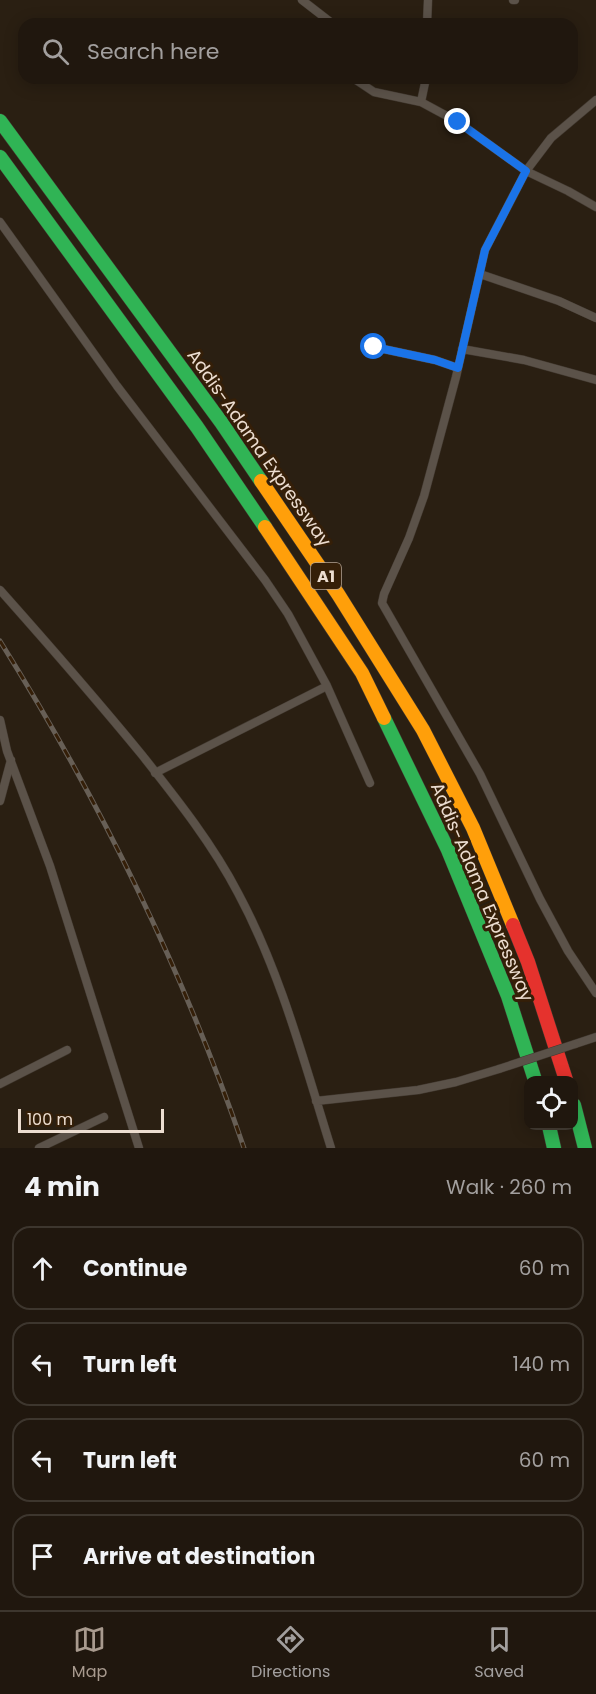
<!DOCTYPE html>
<meta charset="utf-8">
<style>
body{margin:0;font-family:Poppins,sans-serif;background:#2d241c;color:#f1f3f6}
.controls{position:absolute;right:18px;bottom:18px;display:grid;overflow:hidden;border-radius:12px;box-shadow:0 3px 15px #0003}
.controls button{width:54px;height:54px;display:grid;place-items:center;padding:0;border:0;border-bottom:2px solid #3d362e;background:#20170e;color:#f1f3f6;font:30px sans-serif}
.scale{position:absolute;left:18px;bottom:15px;width:146px;box-sizing:border-box;padding-left:6px;border:3px solid #ecddd0;border-top:0;font-size:16px;line-height:21px;white-space:nowrap;color:#ecddd0;-webkit-text-stroke:4px #351f08;paint-order:stroke}
.stop{position:absolute;width:18px;height:18px;margin:-14px;border:4px solid #1a73e8;border-radius:50%;background:#fff}
.stop.end{background:#1a73e8;border-color:#fff;box-shadow:0 2px 6px #0008}
.list{margin:0;padding:0;list-style:none}
h2{display:flex;justify-content:space-between;align-items:center;height:78px;margin:0;padding:0 24px;font-size:26px}
h2 small{font-size:20px;font-weight:400;color:#a29f9e}
.list li{display:grid;grid-template-columns:39px 1fr auto;gap:18px;align-items:center;box-sizing:border-box;height:84px;margin:0 12px 12px;padding:0 12px;border:2px solid #3d362e;border-radius:18px}
.list b{display:block;font-size:22px;white-space:nowrap}
.list em{font-size:20px;font-style:normal;color:#a29f9e}
.icon{flex:none;width:33px;height:33px;fill:none;stroke:currentColor;stroke-width:2;stroke-linecap:round;stroke-linejoin:round}
.map{position:relative;flex:none;width:596px;height:1148px;overflow:hidden}
.search{position:absolute;background:#20170e;box-shadow:0 3px 15px #0003;left:18px;right:18px;top:18px;height:66px;display:flex;align-items:center;gap:15px;box-sizing:border-box;padding:0 21px;border-radius:18px;color:#a29f9e;font-size:22px}
.sheet{height:462px;background:#20170e}
nav{display:flex;justify-content:space-around;align-items:center;box-sizing:border-box;height:84px;border-top:2px solid #3d362e;background:#20170e;font-size:16px;color:#a29f9e}
nav a{display:grid;justify-items:center;gap:3px}
nav .on{color:#a89a8e}
.map>svg:first-child{display:block}
</style>
<div class="map">
<svg width="596" height="1148" viewBox="0 0 596 1148">
<rect width="100%" height="100%" fill="#2a1f12"/>
<g fill="none" stroke-linecap="round" stroke-linejoin="round">
<defs>
<path id="street" d="M 302,0 L 333,24
M 513,0 L 515,0
M 427,24 L 428,0
M 353,78 L 374,92 L 421,102 L 458,122 L 526,171 L 568,191 L 596,207
M 596,100 L 551,138 L 526,171 L 485,250 L 456,377 L 424,496 L 409,538 L 384,594 L 382,603 L 480,774 L 540,899 L 568,951 L 596,993
M 421,102 L 426,78
M 0,222 L 117,386 L 265,580 L 288,614 L 327,686 L 370,783
M 480,274 L 559,301 L 596,318
M 374,347 L 435,360 L 458,368
M 462,349 L 524,360 L 596,380
M 0,590 C 48,644 96,699 142,755 C 176,798 212,843 238,893 C 281,973 304,1062 331,1148
M 0,720 L 7,751 L 50,866 L 139,1148
M 155,773 L 327,686
M 0,801 L 11,760
M 575,1044 L 596,1037
M 0,1084 L 67,1050
M 316,1101 L 418,1090 L 456,1082 L 499,1069
M 39,1148 L 104,1117"/>
<path id="fast" d="M 0,121 L 221,422 L 261,481
M 0,157 L 197,427 L 265,527
M 384,718 L 448,850 L 508,996 L 535,1080
M 574,1105 L 585,1148
M 549,1126 L 554,1148"/>
<path id="slow" d="M 261,481 L 338,594 L 423,730 L 473,828 L 513,925
M 265,527 L 362,673 L 384,718"/>
<path id="jam" d="M 513,925 L 528,962 L 566,1080"/>
</defs>
<use href="#street" stroke="#423930" stroke-width="9"/>
<use href="#fast" stroke="#423930" stroke-width="15"/>
<use href="#slow" stroke="#423930" stroke-width="15"/>
<use href="#jam" stroke="#423930" stroke-width="15"/>
<use href="#street" stroke="#5b5249" stroke-width="8"/>
<use href="#fast" stroke="#30b455" stroke-width="14"/>
<use href="#slow" stroke="#ff9f0a" stroke-width="14"/>
<use href="#jam" stroke="#e5322d" stroke-width="14"/>
<defs>
<path id="rail" d="M 0,641 C 100,801 183,970 244,1148"/>
</defs>
<use href="#rail" stroke="#675f56" stroke-width="5"/>
<use href="#rail" stroke="#351f08" stroke-width="3" stroke-dasharray="9" stroke-linecap="butt"/>
<defs>
<path id="street-bridge" d="M 499,1069 L 575,1044"/>
</defs>
<use href="#street-bridge" stroke="#423930" stroke-width="9" stroke-linecap="butt"/>
<use href="#street-bridge" stroke="#5b5249" stroke-width="8"/>
</g>
<g fill="none" stroke-linecap="round" stroke-linejoin="round">
<path stroke="#1a73e8" stroke-width="8" d="M 374,347 L 435,360 L 458,368 L 485,250 L 526,171 L 458,122"/>
</g>
<g text-anchor="middle" stroke-width="6" stroke-linejoin="round" paint-order="stroke">
<rect fill="#351f08" stroke="#b5a494" stroke-width="1.5" x="311" y="563" width="30" height="26" rx="4.5"/>
<g font-size="16" font-weight="bold" fill="#ecddd0">
<text x="326" y="582">A1</text>
</g>
<g font-size="18" fill="#ecddd0" stroke="#351f08">
<text transform="translate(259 448) rotate(55)" y="6">Addis-Adama Expressway</text>
<text transform="translate(482 892) rotate(67)" y="6">Addis-Adama Expressway</text>
</g>
</g>
</svg>
<div class="controls">
<button><svg class="icon" aria-label="locate" viewBox="0 0 24 24"><circle cx="12" cy="12" r="6"/><path d="M12 2v4M12 18v4M2 12h4M18 12h4"/></svg></button>
</div>
<div class="scale">100 m</div>
<div class="stop" style="left:374px;top:347px"></div>
<div class="stop end" style="left:458px;top:122px"></div>
<div class="search"><svg class="icon" aria-label="search" viewBox="0 0 24 24"><circle cx="10" cy="10" r="6"/><path d="M15 15l6 6"/></svg>Search here</div>
</div>
<section class="sheet">
<h2>4 min<small>Walk · 260 m</small></h2>
<ul class="list">
<li><svg class="icon" aria-label="ahead" viewBox="0 0 24 24"><path d="M12 20V5M6 11l6-6 6 6"/></svg><div><b>Continue</b></div><em>60 m</em></li>
<li><svg class="icon" aria-label="left" viewBox="0 0 24 24"><path d="M17 20v-9H6M10 6l-5 5 5 5"/></svg><div><b>Turn left</b></div><em>140 m</em></li>
<li><svg class="icon" aria-label="left" viewBox="0 0 24 24"><path d="M17 20v-9H6M10 6l-5 5 5 5"/></svg><div><b>Turn left</b></div><em>60 m</em></li>
<li><svg class="icon" aria-label="arrive" viewBox="0 0 24 24"><path d="M6 21V4h12l-3 4 3 4H6"/></svg><div><b>Arrive at destination</b></div></li>
</ul>
</section>
<nav>
<a class="on"><svg class="icon" aria-label="map" viewBox="0 0 24 24"><path d="M3 6l6-2 6 2 6-2v14l-6 2-6-2-6 2zM9 4v14M15 6v14"/></svg>Map</a>
<a><svg class="icon" aria-label="directions" viewBox="0 0 24 24"><path d="M12 3l9 9-9 9-9-9zM9 14v-3h6M13 9l2 2-2 2"/></svg>Directions</a>
<a><svg class="icon" aria-label="saved" viewBox="0 0 24 24"><path d="M7 4h10v16l-5-4-5 4z"/></svg>Saved</a>
</nav>
